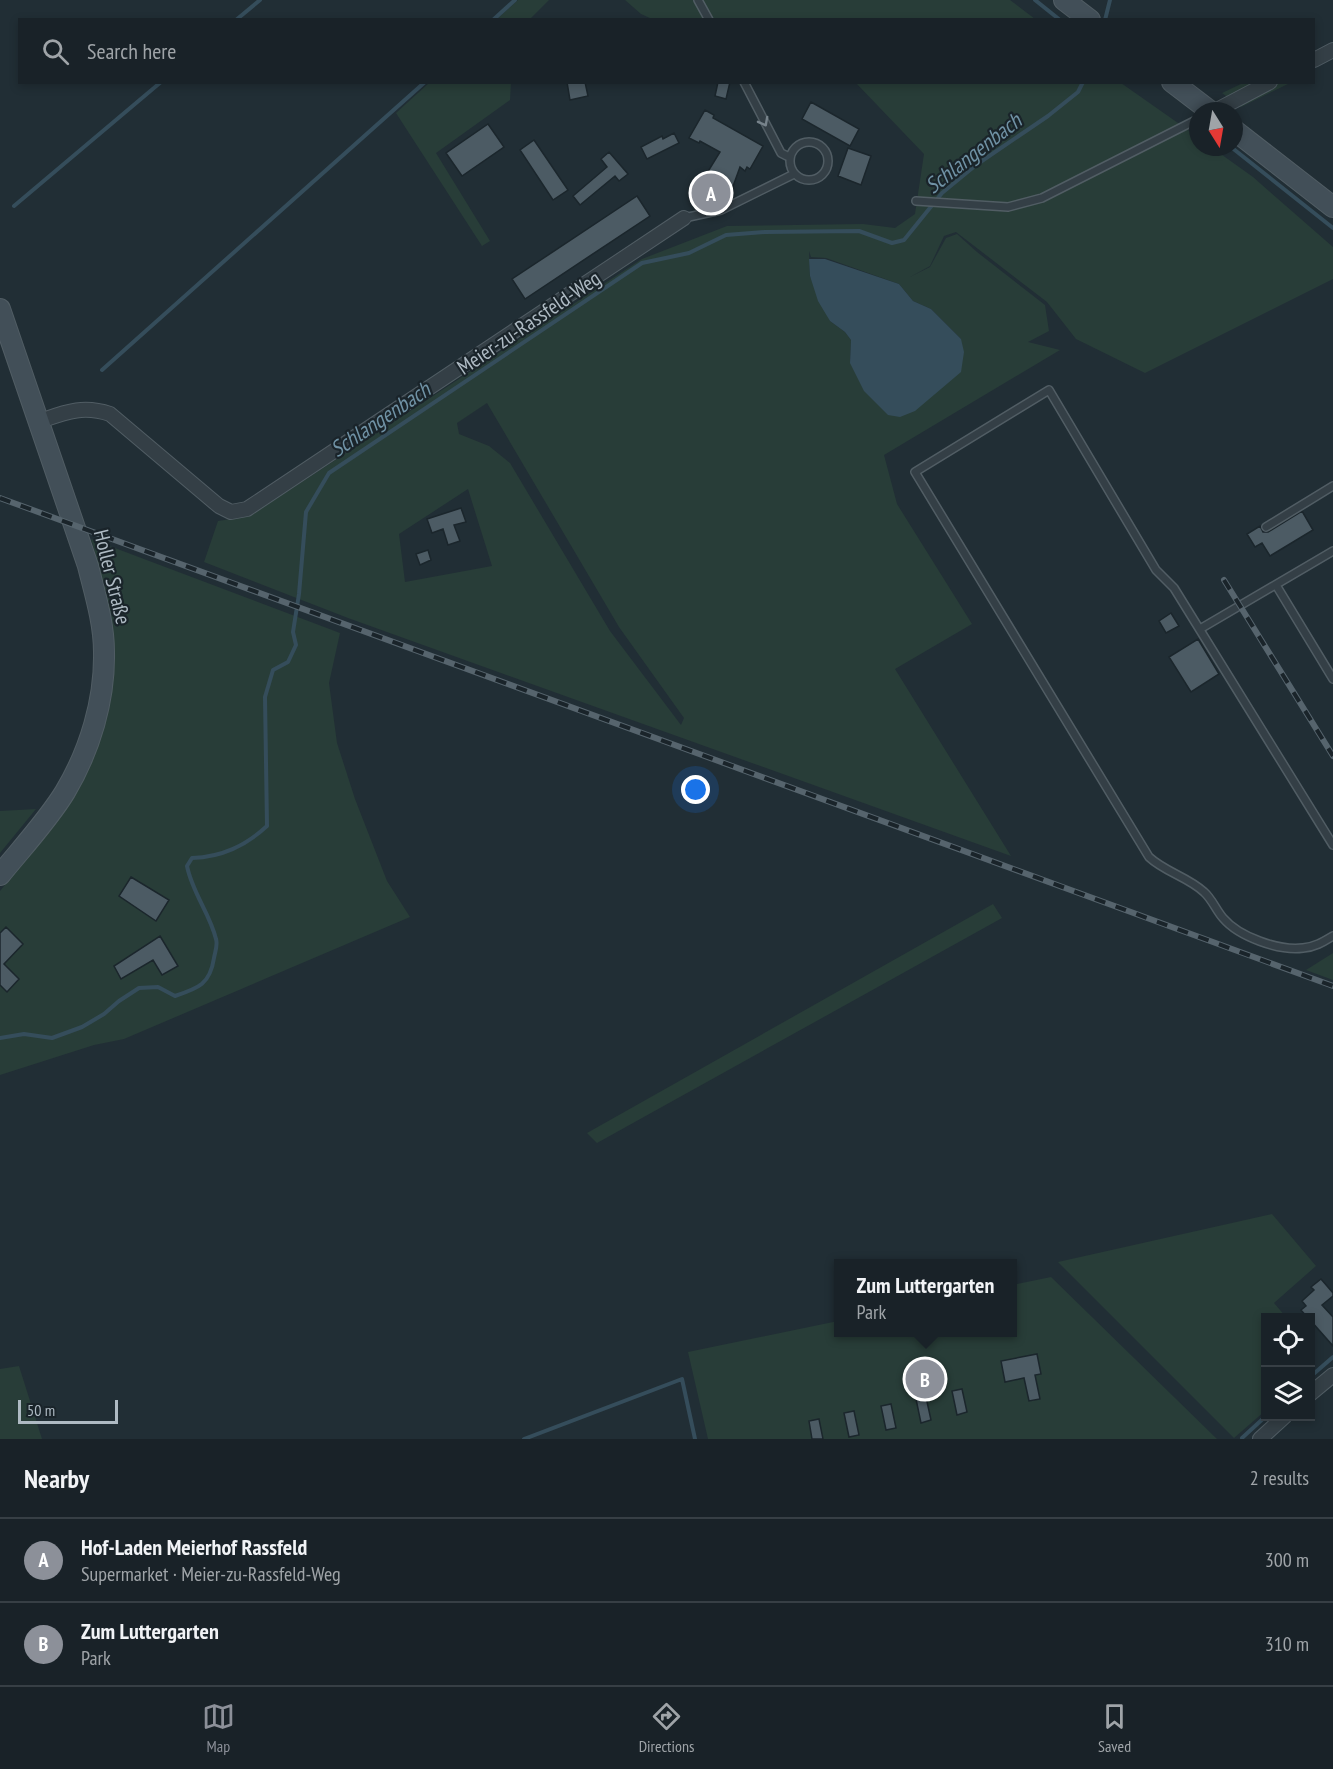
<!DOCTYPE html>
<meta charset="utf-8">
<style>
body{margin:0;font-family:"PT Sans Narrow",sans-serif;background:#262f34;color:#f1f3f6}
.controls{position:absolute;right:18px;bottom:18px;display:grid;overflow:hidden;border-radius:0px;box-shadow:0 3px 9px #0003}
.controls button{width:54px;height:54px;display:grid;place-items:center;padding:0;border:0;border-bottom:2px solid #373f45;background:#192228;color:#f1f3f6;font:30px sans-serif}
.compass{position:absolute;left:1189px;top:102px;width:54px;height:54px;border-radius:50%;background:#192228;box-shadow:0 3px 9px #0003;rotate:169deg}
.scale{position:absolute;left:18px;bottom:15px;width:100px;box-sizing:border-box;padding-left:6px;border:3px solid #aebac3;border-top:0;font-size:16px;line-height:21px;white-space:nowrap;color:#aebac3;-webkit-text-stroke:4px #1a242a;paint-order:stroke}
.you{position:absolute;left:696px;top:790px;width:21px;height:21px;margin:-15px;border:4px solid #fff;border-radius:50%;background:#1a73e8;box-shadow:0 0 0 9px #1a73e833}
.badge{display:grid;place-items:center;width:39px;height:39px;border-radius:50%;background:#8c9099;color:#fff;font-size:20px;font-weight:700}
.pin{position:absolute;translate:-50% -50%;border:3px solid #fff;box-shadow:0 2px 6px #0006}
.popup{position:absolute;left:834px;top:1259px;width:183px;height:78px;box-sizing:border-box;display:grid;place-content:center;border-radius:0px;background:#192228;filter:drop-shadow(0 2px 4px #0005);font-size:20px;white-space:nowrap;color:#9fa4a8}
.popup b{font-size:22px;color:#f1f3f6}
.popup::after{content:'';position:absolute;left:50%;top:100%;margin-left:-12px;border:12px solid transparent;border-top-color:#192228}
.list{margin:0;padding:0;list-style:none}
h2{display:flex;justify-content:space-between;align-items:center;height:78px;margin:0;padding:0 24px;font-size:26px}
h2 small{font-size:20px;font-weight:400;color:#9fa4a8}
.list li{display:grid;grid-template-columns:39px 1fr auto;gap:18px;align-items:center;box-sizing:border-box;height:84px;padding:0 24px;border-top:2px solid #373f45}
.list b{display:block;font-size:22px;white-space:nowrap}
.list p{margin:0;font-size:20px;white-space:nowrap;color:#9fa4a8}
.list em{font-size:20px;font-style:normal;color:#9fa4a8}
.icon{flex:none;width:33px;height:33px;fill:none;stroke:currentColor;stroke-width:2;stroke-linecap:round;stroke-linejoin:round}
.map{position:relative;flex:none;width:1333px;height:1439px;overflow:hidden}
.search{position:absolute;background:#192228;box-shadow:0 3px 9px #0003;left:18px;right:18px;top:18px;height:66px;display:flex;align-items:center;gap:15px;box-sizing:border-box;padding:0 21px;border-radius:0px;color:#9fa4a8;font-size:22px}
.sheet{height:246px;background:#192228}
nav{display:flex;justify-content:space-around;align-items:center;box-sizing:border-box;height:84px;border-top:2px solid #373f45;background:#192228;font-size:16px;color:#9fa4a8}
nav a{display:grid;justify-items:center;gap:3px}
nav .on{color:#8c9099}
.map>svg:first-child{display:block}
</style>
<div class="map">
<svg width="1333" height="1439" viewBox="0 0 1333 1439">
<rect width="100%" height="100%" fill="#212e35"/>
<path fill="#283d38" fill-rule="evenodd" d="M 518,0 L 549,0 L 530,19 L 497,19 Z
M 625,0 L 1010,0 L 1035,19 L 652,19 L 641,14 Z
M 429,83 L 511,83 L 510,100 L 436,153 L 490,241 L 482,246 L 396,113 Z
M 856,83 L 1121,83 L 1198,137 L 1198,147 L 1211,147 L 1253,177 L 1333,247 L 1333,279 L 1145,373 L 1076,339 L 1047,302 L 956,232 L 944,236 L 930,266 L 910,277 L 930,267 L 946,238 L 957,234 L 977,252 L 1045,305 L 1049,331 L 1028,342 L 1060,350 L 884,455 L 897,504 L 972,624 L 895,669 L 1011,856 L 348,618 L 204,562 L 218,521 L 250,516 L 642,259 L 727,226 L 863,224 L 895,228 L 915,214 L 924,154 ZM 809,251 L 811,257 L 826,258 L 899,284 L 913,301 L 931,309 L 961,339 L 850,363 L 851,340 L 845,332 L 830,321 L 810,276 ZM 487,403 L 619,627 L 684,718 L 681,725 L 610,631 L 510,463 L 489,446 L 459,434 L 457,423 ZM 468,489 L 492,566 L 405,582 L 399,534 Z
M 1243,83 L 1290,83 L 1241,107 L 1222,93 Z
M 91,539 L 340,633 L 329,683 L 337,743 L 355,799 L 387,881 L 410,917 L 124,1039 L 94,1045 L 0,1075 L 0,891 L 53,826 L 68,804 L 89,767 L 101,734 L 113,650 L 107,597 Z
M 36,809 L 0,853 L 0,811 Z
M 993,904 L 1002,918 L 597,1143 L 587,1133 Z
M 1333,953 L 1333,980 L 1306,970 Z
M 1272,1214 L 1316,1266 L 1274,1303 L 1286,1317 L 1266,1318 L 1265,1411 L 1234,1438 L 1058,1262 Z
M 1051,1277 L 1217,1439 L 708,1439 L 688,1352 L 838,1321 L 838,1332 L 1012,1332 L 1012,1285 Z
M 19,1366 L 42,1439 L 0,1439 L 0,1369 Z"/>
<path fill="#354d5b" d="M 809,259 L 825,259 L 899,284 L 913,301 L 931,309 L 961,339 L 964,352 L 961,372 L 915,411 L 900,417 L 888,415 L 864,391 L 850,363 L 851,340 L 845,332 L 830,321 L 818,301 L 810,276 Z"/>
<g fill="none" stroke-linecap="round" stroke-linejoin="round">
<path stroke="#354d5b" stroke-width="4" d="M 1035,0 L 1060,20
M 236,20 L 260,0
M 493,20 L 515,0
M 1105,20 L 1110,0
M 1231,147 L 1333,228
M 14,206 L 161,82
M 102,370 L 425,82
M 0,1038 L 24,1034 L 52,1038 L 82,1027 L 104,1014 L 119,1001 L 139,988 L 158,987 L 175,996 C 199,988 210,984 214,958 C 215,952 218,945 216,939 C 210,914 192,892 187,866 L 192,858 C 222,857 245,846 267,826 L 265,697 L 273,670 L 288,662 L 296,645 L 293,632 L 299,594 L 306,512 L 329,473 L 642,263 L 689,253 L 726,235 L 765,232 L 859,231 L 892,243 L 904,240 L 942,193 L 976,165 L 1048,116 L 1078,92 L 1083,82
M 1310,1377 L 1333,1357
M 1242,1438 L 1266,1416
M 524,1439 L 682,1379 L 695,1439"/>
</g>
<path fill="#4c5b64" stroke="#1b262c" stroke-width="1.5" d="M 567,82 L 585,82 L 588,96 L 570,100 Z
M 718,82 L 730,82 L 726,99 L 715,96 Z
M 811,102 L 859,129 L 850,146 L 802,119 Z
M 705,110 L 714,115 L 713,118 L 763,146 L 750,169 L 747,167 L 745,171 L 740,167 L 728,200 L 723,203 L 719,201 L 718,205 L 712,206 L 698,201 L 707,173 L 720,152 L 700,141 L 699,143 L 689,138 Z
M 488,124 L 504,147 L 462,176 L 446,153 Z
M 674,133 L 679,143 L 647,159 L 641,147 L 662,136 L 663,139 Z
M 534,140 L 568,190 L 553,200 L 520,150 Z
M 848,148 L 871,156 L 861,185 L 838,176 Z
M 609,152 L 628,174 L 619,181 L 615,176 L 580,205 L 573,196 L 607,167 L 601,159 Z
M 637,196 L 650,216 L 525,299 L 512,279 Z
M 461,508 L 466,522 L 454,525 L 460,541 L 448,545 L 443,529 L 432,533 L 427,519 Z
M 1302,511 L 1313,530 L 1270,556 L 1262,543 L 1255,547 L 1247,534 L 1260,526 L 1263,532 L 1268,532 Z
M 428,550 L 431,560 L 420,565 L 416,554 Z
M 1171,613 L 1179,626 L 1166,633 L 1159,621 Z
M 1198,639 L 1219,674 L 1191,692 L 1169,657 Z
M 131,877 L 169,900 L 156,921 L 119,896 Z
M 6,927 L 23,944 L 4,964 L 19,979 L 7,992 L 0,985 L 0,933 Z
M 160,936 L 178,966 L 162,975 L 153,960 L 121,979 L 114,966 Z
M 1321,1279 L 1333,1293 L 1333,1296 L 1322,1305 L 1333,1317 L 1333,1346 L 1311,1321 L 1311,1317 L 1307,1317 L 1301,1310 L 1306,1306 L 1302,1301 L 1314,1290 L 1311,1287 Z
M 1037,1354 L 1041,1374 L 1035,1375 L 1040,1399 L 1029,1401 L 1024,1378 L 1005,1382 L 1001,1361 Z
M 962,1389 L 967,1412 L 957,1415 L 952,1391 Z
M 926,1397 L 931,1420 L 921,1423 L 916,1399 Z
M 891,1404 L 896,1428 L 886,1430 L 881,1406 Z
M 854,1411 L 859,1435 L 849,1437 L 844,1413 Z
M 819,1419 L 823,1439 L 812,1439 L 809,1421 Z"/>
<g fill="none" stroke-linecap="round" stroke-linejoin="round">
<defs>
<path id="lane" d="M 698,0 L 709,20
M 744,82 L 781,153 L 789,157
M790 161a19 19 0 1 1 38 0a19 19 0 1 1-38 0Z
M 916,201 L 1008,207 L 1042,198 L 1198,119
M 684,218 L 721,210 L 794,174
M 1266,527 L 1333,486
M 1276,585 L 1333,679
M 1200,629 L 1333,551
M 1333,845 L 1174,588 L 1156,570 L 1049,390 L 915,472 L 1149,857 C 1165,872 1188,877 1204,892 C 1212,899 1216,910 1223,918 C 1239,937 1279,951 1303,948 C 1315,947 1323,942 1333,936"/>
<path id="street" d="M 1314,60 L 1333,50
M 1215,111 L 1270,82
M 40,421 C 66,412 83,405 110,414 L 219,506 L 231,512 L 247,509 L 684,218
M 1310,1394 L 1333,1375
M 1260,1439 L 1285,1416"/>
<path id="secondary" d="M 1064,0 L 1090,20
M 1172,82 L 1210,111
M 1234,130 L 1333,207
M 0,309 L 88,566 C 95,594 104,623 104,652 C 105,700 90,750 65,792 C 48,820 21,849 0,875"/>
</defs>
<use href="#lane" stroke="#515d64" stroke-width="10"/>
<use href="#street" stroke="#515d64" stroke-width="16"/>
<use href="#secondary" stroke="#515d64" stroke-width="22"/>
<use href="#lane" stroke="#343f46" stroke-width="7"/>
<use href="#street" stroke="#343f46" stroke-width="14"/>
<use href="#secondary" stroke="#424f58" stroke-width="20"/>
<defs>
<path id="rail" d="M 0,498 L 1333,986
M 1224,580 L 1333,756"/>
</defs>
<use href="#rail" stroke="#56646d" stroke-width="6"/>
<use href="#rail" stroke="#1a242a" stroke-width="4" stroke-dasharray="11" stroke-linecap="butt"/>
</g>
<defs><path id="oneway-chevron" d="M-2-3.5L2.5 0L-2 3.5" fill="none" stroke-width="1.6" stroke-linecap="round" stroke-linejoin="round" transform="scale(1.5)"/></defs>
<use stroke="#77838b" href="#oneway-chevron" transform="translate(764 122) rotate(62)"/>
<g text-anchor="middle" stroke-width="4.5" stroke-linejoin="round" paint-order="stroke">
<g font-size="21" fill="#aebac3" stroke="#1a242a">
<text transform="translate(529 323) rotate(-34)" y="7">Meier-zu-Rassfeld-Weg</text>
<text transform="translate(112 577) rotate(76)" y="7">Holler Straße</text>
</g>
<g font-size="22" font-style="italic" fill="#7092a5" stroke="#1a242a">
<text transform="translate(973 153) rotate(-38)" y="8">Schlangenbach</text>
<text transform="translate(380 419) rotate(-34)" y="8">Schlangenbach</text>
</g>
</g>
</svg>
<div class="controls">
<button><svg class="icon" aria-label="locate" viewBox="0 0 24 24"><circle cx="12" cy="12" r="6"/><path d="M12 2v4M12 18v4M2 12h4M18 12h4"/></svg></button>
<button><svg class="icon" aria-label="layers" viewBox="0 0 24 24"><path d="M12 4l9 5-9 5-9-5zM3 14l9 5 9-5"/></svg></button>
</div>
<svg class="compass" viewBox="-18 -18 36 36"><path d="M0-13l5 13h-10z" fill="#e53935"/><path d="M0 13l5-13h-10z" fill="#9fa4a8"/></svg>
<div class="scale">50 m</div>
<div class="you"></div>
<div class="pin badge" style="left:711px;top:193px">A</div>
<div class="pin badge" style="left:925px;top:1379px">B</div>
<div class="popup"><b>Zum Luttergarten</b>Park</div>
<div class="search"><svg class="icon" aria-label="search" viewBox="0 0 24 24"><circle cx="10" cy="10" r="6"/><path d="M15 15l6 6"/></svg>Search here</div>
</div>
<section class="sheet">
<h2>Nearby<small>2 results</small></h2>
<ul class="list">
<li><span class="badge">A</span><div><b>Hof-Laden Meierhof Rassfeld</b><p>Supermarket · Meier-zu-Rassfeld-Weg</p></div><em>300 m</em></li>
<li><span class="badge">B</span><div><b>Zum Luttergarten</b><p>Park</p></div><em>310 m</em></li>
</ul>
</section>
<nav>
<a class="on"><svg class="icon" aria-label="map" viewBox="0 0 24 24"><path d="M3 6l6-2 6 2 6-2v14l-6 2-6-2-6 2zM9 4v14M15 6v14"/></svg>Map</a>
<a><svg class="icon" aria-label="directions" viewBox="0 0 24 24"><path d="M12 3l9 9-9 9-9-9zM9 14v-3h6M13 9l2 2-2 2"/></svg>Directions</a>
<a><svg class="icon" aria-label="saved" viewBox="0 0 24 24"><path d="M7 4h10v16l-5-4-5 4z"/></svg>Saved</a>
</nav>
